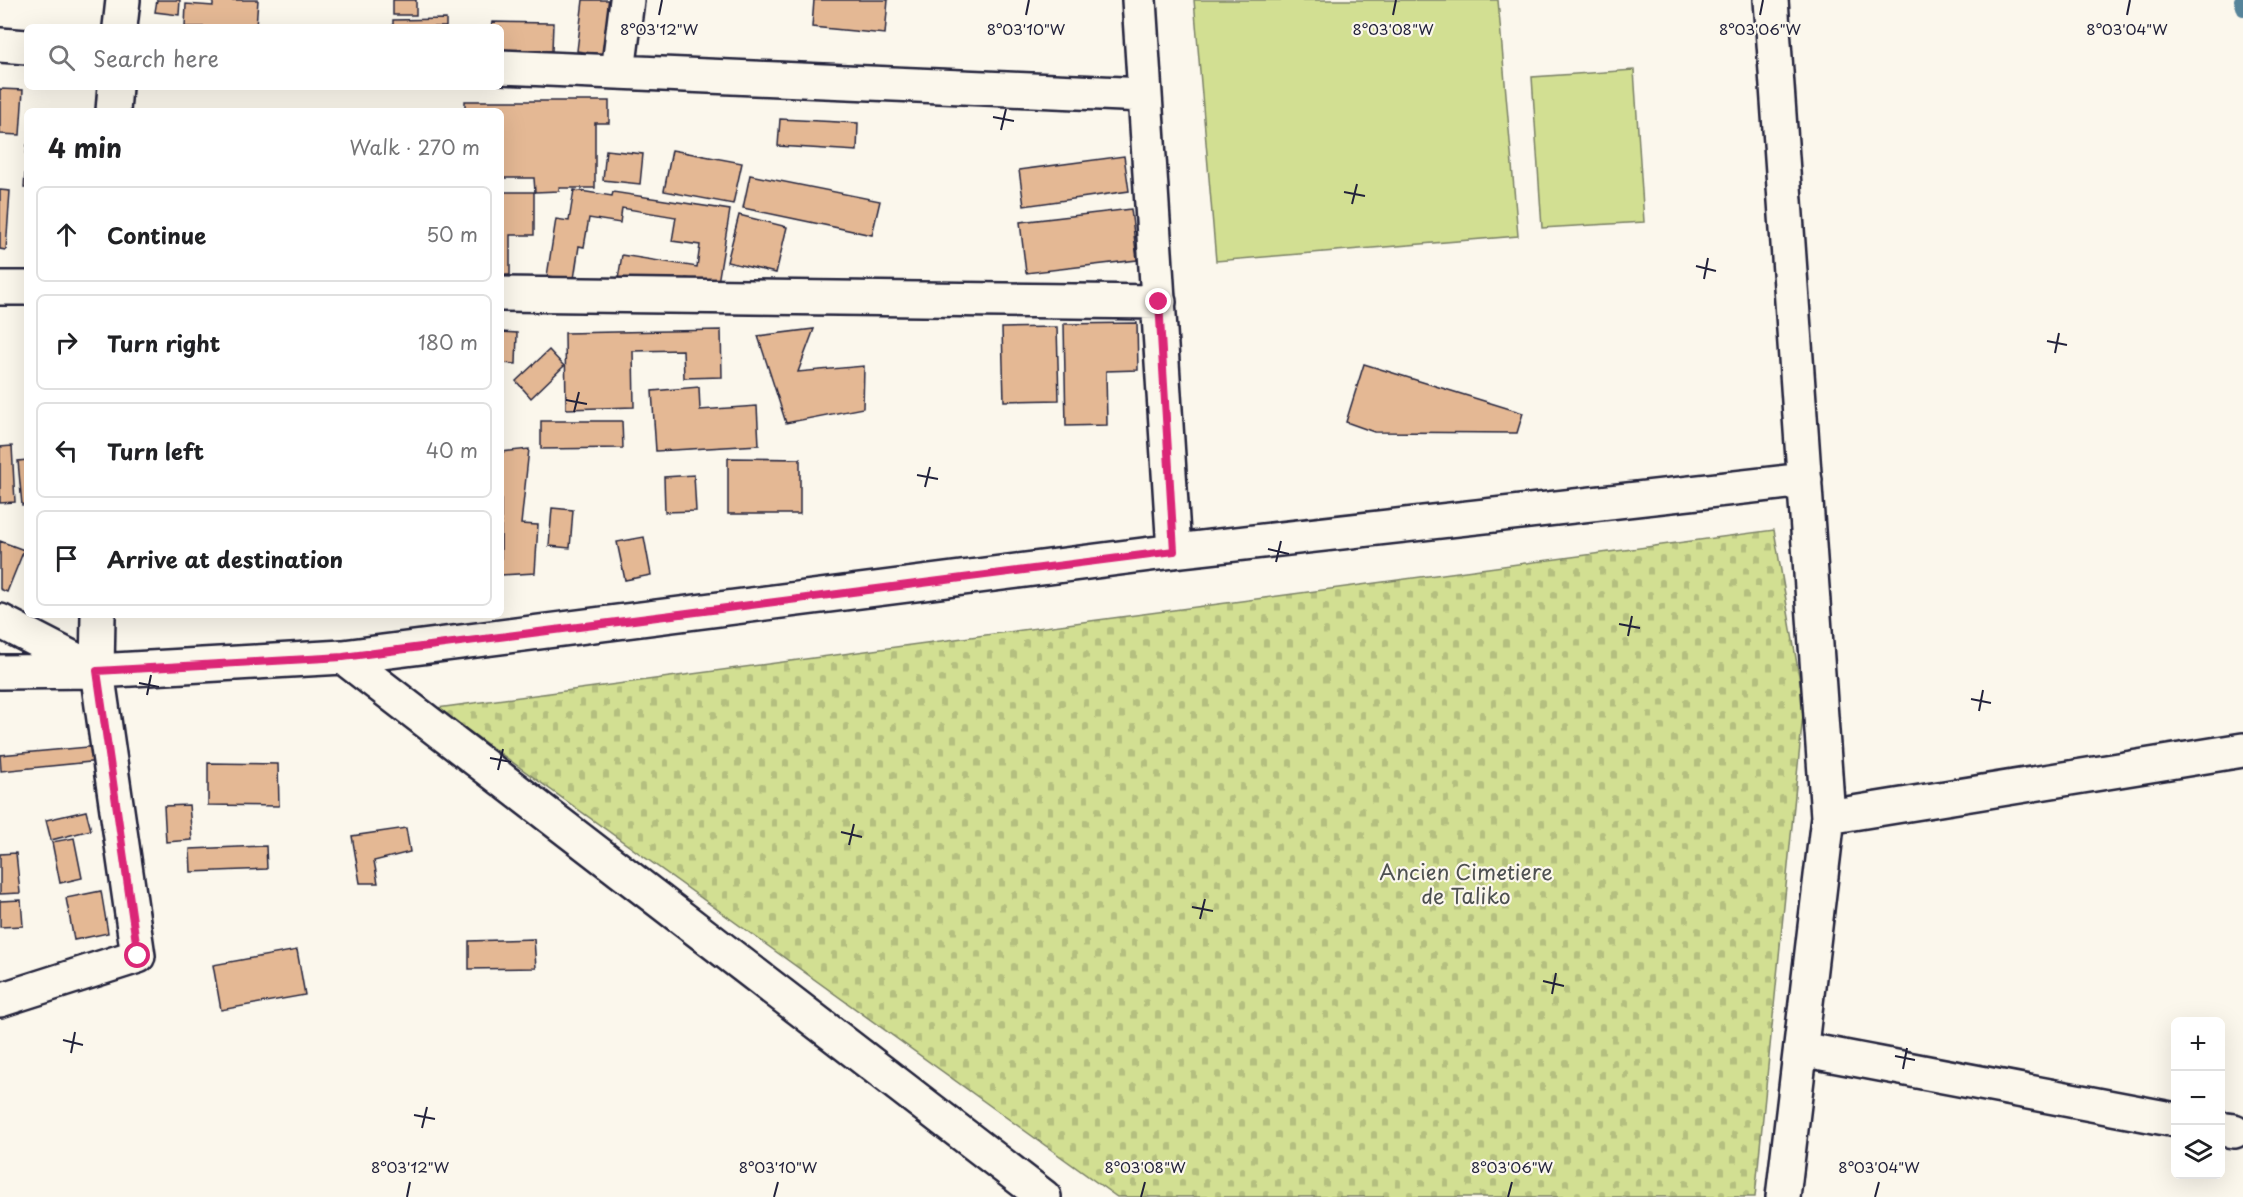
<!DOCTYPE html>
<meta charset="utf-8">
<style>
body{margin:0;font-family:"Playpen Sans",sans-serif;background:#f6f6f6;color:#202124}
.controls{position:absolute;right:18px;bottom:18px;display:grid;overflow:hidden;border-radius:9px;box-shadow:0 6px 24px #0002}
.controls button{width:54px;height:54px;display:grid;place-items:center;padding:0;border:0;border-bottom:2px solid #e0e0e0;background:#fff;color:#202124;font:30px sans-serif}
.stop{position:absolute;width:18px;height:18px;margin:-14px;border:4px solid #db2777;border-radius:50%;background:#fff}
.stop.end{background:#db2777;border-color:#fff;box-shadow:0 2px 6px #0008}
.list{margin:0;padding:0;list-style:none}
h2{display:flex;justify-content:space-between;align-items:center;height:78px;margin:0;padding:0 24px;font-size:26px}
h2 small{font-size:20px;font-weight:400;color:#757577}
.list li{display:grid;grid-template-columns:39px 1fr auto;gap:18px;align-items:center;box-sizing:border-box;height:96px;margin:0 12px 12px;padding:0 12px;border:2px solid #e0e0e0;border-radius:9px}
.list b{display:block;font-size:22px;white-space:nowrap}
.list em{font-size:20px;font-style:normal;color:#757577}
.icon{flex:none;width:33px;height:33px;fill:none;stroke:currentColor;stroke-width:2;stroke-linecap:round;stroke-linejoin:round}
.map{position:relative;flex:none;width:2243px;height:1197px;overflow:hidden}
.search{position:absolute;background:#fff;box-shadow:0 6px 24px #0002;left:24px;top:24px;width:480px;height:66px;display:flex;align-items:center;gap:15px;box-sizing:border-box;padding:0 21px;border-radius:9px;color:#757577;font-size:22px}
.panel{position:absolute;background:#fff;box-shadow:0 6px 24px #0002;left:24px;top:108px;width:480px;height:510px;border-radius:9px}
.map>svg:first-child{display:block}
</style>
<div class="map">
<svg width="2243" height="1197" viewBox="0 0 2243 1197">
<defs>
<pattern id="cemetery-stones" width="16" height="16" patternUnits="userSpaceOnUse" patternTransform="scale(1.5)"><rect width="16" height="16" fill="#d2df92"/><path d="M2 7V4a2 2 0 0 1 4 0v3zM10 15v-3a2 2 0 0 1 4 0v3z" fill="#b4bf7f"/></pattern>
</defs>
<rect width="100%" height="100%" fill="#fbf7ec"/>
<filter id="ink" filterUnits="userSpaceOnUse"><feTurbulence type="fractalNoise" baseFrequency=".0167" numOctaves="2"/><feDisplacementMap in="SourceGraphic" scale="12" xChannelSelector="R" yChannelSelector="G"/><feConvolveMatrix kernelMatrix="1 2 1 2 8 2 1 2 1" color-interpolation-filters="sRGB"/></filter>
<g filter="url(#ink)">
<path fill="url(#cemetery-stones)" stroke="#7a8066" stroke-width="1.5" d="M 1774,530 L 1804,705 L 1755,1197 L 1117,1197 L 437,708 Z"/>
<path fill="#d2df92" stroke="#7a8066" stroke-width="1.5" d="M 1194,0 L 1498,0 L 1518,236 L 1216,261 Z
M 1634,70 L 1644,222 L 1542,228 L 1532,77 Z"/>
<g fill="none" stroke-linecap="round" stroke-linejoin="round">
<path stroke="#57849a" stroke-width="12" d="M 2240,0 L 2243,10"/>
</g>
<path fill="#e4b894" stroke="#22223b" stroke-width="1.5" d="M 157,0 L 180,0 L 179,15 L 155,12 Z
M 213,0 L 258,0 L 256,27 L 185,27 L 186,4 L 213,6 Z
M 393,0 L 416,0 L 416,15 L 393,15 Z
M 583,0 L 617,0 L 610,56 L 577,51 Z
M 814,0 L 888,0 L 885,34 L 812,27 Z
M 446,19 L 446,27 L 393,27 L 393,20 Z
M 492,22 L 553,23 L 552,51 L 501,50 L 501,27 L 491,27 Z
M 0,89 L 23,90 L 20,135 L 0,134 Z
M 465,101 L 609,101 L 609,123 L 595,123 L 595,188 L 559,188 L 559,191 L 535,192 L 534,178 L 501,178 L 501,111 L 465,111 Z
M 780,119 L 858,123 L 857,151 L 778,146 Z
M 27,144 L 27,188 L 24,188 Z
M 606,150 L 643,154 L 640,184 L 603,180 Z
M 672,150 L 742,163 L 733,204 L 664,191 Z
M 1124,156 L 1129,191 L 1024,206 L 1019,170 Z
M 750,175 L 880,201 L 872,235 L 743,208 Z
M 0,190 L 10,191 L 6,250 L 0,249 Z
M 574,190 L 612,196 L 613,192 L 730,210 L 718,283 L 686,278 L 685,289 L 618,279 L 622,255 L 697,267 L 700,245 L 672,241 L 676,217 L 622,208 L 620,223 L 589,218 L 584,247 L 579,246 L 574,279 L 547,276 L 556,219 L 569,221 Z
M 501,192 L 534,192 L 534,235 L 510,235 L 510,275 L 501,275 Z
M 1131,209 L 1137,260 L 1026,273 L 1020,222 Z
M 739,215 L 787,227 L 776,273 L 727,262 Z
M 1137,323 L 1138,370 L 1106,371 L 1107,425 L 1066,426 L 1064,324 Z
M 1057,327 L 1059,400 L 1004,401 L 1002,328 Z
M 814,329 L 798,372 L 864,366 L 863,408 L 786,423 L 758,336 Z
M 721,330 L 722,377 L 684,378 L 683,350 L 633,351 L 634,407 L 566,409 L 565,333 Z
M 501,332 L 517,333 L 516,364 L 501,363 Z
M 549,350 L 564,366 L 531,398 L 516,381 Z
M 1364,364 L 1523,413 L 1517,433 L 1374,432 L 1346,422 Z
M 699,387 L 700,410 L 757,406 L 759,445 L 656,451 L 652,391 Z
M 541,421 L 622,421 L 623,448 L 541,449 Z
M 12,446 L 15,502 L 0,503 L 0,447 Z
M 529,449 L 521,524 L 538,525 L 535,573 L 501,575 L 501,452 Z
M 728,458 L 800,459 L 800,514 L 728,514 Z
M 27,460 L 27,505 L 22,505 L 18,461 Z
M 694,475 L 696,511 L 665,512 L 664,477 Z
M 552,508 L 573,510 L 570,548 L 549,546 Z
M 644,537 L 651,575 L 625,580 L 617,542 Z
M 0,541 L 24,550 L 7,592 L 0,589 Z
M 99,746 L 100,761 L 1,771 L 0,755 Z
M 208,763 L 278,764 L 279,806 L 208,805 Z
M 189,805 L 192,840 L 166,842 L 164,806 Z
M 86,811 L 91,830 L 51,840 L 46,820 Z
M 406,828 L 410,852 L 374,861 L 378,883 L 360,883 L 352,836 Z
M 74,838 L 82,878 L 60,883 L 52,842 Z
M 266,846 L 267,869 L 191,872 L 190,849 Z
M 16,853 L 20,893 L 0,894 L 0,854 Z
M 101,891 L 108,933 L 74,940 L 66,898 Z
M 21,900 L 23,926 L 0,927 L 0,901 Z
M 534,939 L 536,968 L 469,969 L 469,941 Z
M 297,950 L 305,995 L 221,1010 L 213,965 Z"/>
<g fill="none" stroke-linecap="round" stroke-linejoin="round">
<defs>
<path id="minor" d="M 1139,0 L 1174,551
M 1771,0 L 1828,817 L 1783,1197
M 120,27 L 123,0
M 0,45 L 27,47
M 501,67 L 1145,95
M 618,72 L 627,0
M 113,111 L 115,87
M 0,288 L 27,288
M 501,294 L 1159,302
M 0,621 L 93,669
M 343,657 L 1044,1197
M 0,672 L 97,671 L 343,657 L 1174,551 L 1805,480
M 1828,817 L 2243,750
M 0,1000 L 138,956 L 97,671 L 98,615
M 1801,1049 L 2176,1120
M 2220,1129 L 2234,1131"/>
</defs>
<use href="#minor" stroke="#22223b" stroke-width="38"/>
<use href="#minor" stroke="#fbf7ec" stroke-width="33"/>
</g>
</g>
<g fill="none" stroke-linecap="round" stroke-linejoin="round" filter="url(#ink)">
<path stroke="#db2777" stroke-width="8" d="M 138,956 L 97,671 L 343,657 L 1174,551 L 1159,302"/>
</g>
<path fill="none" stroke="#22223b" stroke-width="2" d="M 659,15 L 662,0M 1026,15 L 1029,0M 1393,15 L 1396,0M 1760,15 L 1763,0M 2127,15 L 2130,0M 993,117 L 1014,121M 1001,130 L 1006,109M 1344,192 L 1365,196M 1352,204 L 1357,184M 1696,266 L 1716,271M 1704,279 L 1708,258M 2047,341 L 2067,345M 2055,353 L 2059,333M 566,400 L 587,404M 574,412 L 579,392M 917,475 L 938,479M 925,487 L 930,467M 1268,549 L 1289,554M 1276,562 L 1281,541M 1619,624 L 1640,628M 1628,636 L 1632,616M 139,683 L 159,687M 147,695 L 151,675M 1971,699 L 1991,703M 1979,711 L 1983,690M 490,758 L 511,762M 498,770 L 503,749M 841,832 L 862,837M 849,845 L 854,824M 1192,907 L 1213,911M 1200,919 L 1205,899M 1543,981 L 1564,986M 1552,994 L 1556,973M 63,1040 L 83,1045M 71,1053 L 75,1032M 1895,1056 L 1915,1060M 1903,1069 L 1907,1048M 414,1115 L 435,1119M 422,1128 L 427,1107M 407,1197 L 410,1182M 774,1197 L 778,1182M 1141,1197 L 1145,1182M 1508,1197 L 1512,1182M 1875,1197 L 1879,1182"/>
<g text-anchor="middle" stroke-width="4.5" stroke-linejoin="round" paint-order="stroke">
<g font-size="21" fill="#4e5151" stroke="#fbf7ec">
<text x="1466" y="880">Ancien Cimetiere<tspan x="1466" dy="24">de Taliko</tspan></text>
</g>
</g>
<g font-size="15" text-anchor="middle" fill="#22223b" stroke="#fbf7ec" stroke-width="4.5" stroke-linejoin="round" paint-order="stroke">
<text x="659" y="35">8°03'12"W</text>
<text x="1026" y="35">8°03'10"W</text>
<text x="1393" y="35">8°03'08"W</text>
<text x="1760" y="35">8°03'06"W</text>
<text x="2127" y="35">8°03'04"W</text>
<text x="410" y="1173">8°03'12"W</text>
<text x="778" y="1173">8°03'10"W</text>
<text x="1145" y="1173">8°03'08"W</text>
<text x="1512" y="1173">8°03'06"W</text>
<text x="1879" y="1173">8°03'04"W</text>
</g>
</svg>
<div class="controls">
<button>+</button>
<button>−</button>
<button><svg class="icon" aria-label="layers" viewBox="0 0 24 24"><path d="M12 4l9 5-9 5-9-5zM3 14l9 5 9-5"/></svg></button>
</div>
<div class="stop" style="left:138px;top:956px"></div>
<div class="stop end" style="left:1159px;top:302px"></div>
<div class="search"><svg class="icon" aria-label="search" viewBox="0 0 24 24"><circle cx="10" cy="10" r="6"/><path d="M15 15l6 6"/></svg>Search here</div>
<section class="panel">
<h2>4 min<small>Walk · 270 m</small></h2>
<ul class="list">
<li><svg class="icon" aria-label="ahead" viewBox="0 0 24 24"><path d="M12 20V5M6 11l6-6 6 6"/></svg><div><b>Continue</b></div><em>50 m</em></li>
<li><svg class="icon" aria-label="right" viewBox="0 0 24 24"><path d="M7 20v-9h11M14 6l5 5-5 5"/></svg><div><b>Turn right</b></div><em>180 m</em></li>
<li><svg class="icon" aria-label="left" viewBox="0 0 24 24"><path d="M17 20v-9H6M10 6l-5 5 5 5"/></svg><div><b>Turn left</b></div><em>40 m</em></li>
<li><svg class="icon" aria-label="arrive" viewBox="0 0 24 24"><path d="M6 21V4h12l-3 4 3 4H6"/></svg><div><b>Arrive at destination</b></div></li>
</ul>
</section>
</div>
